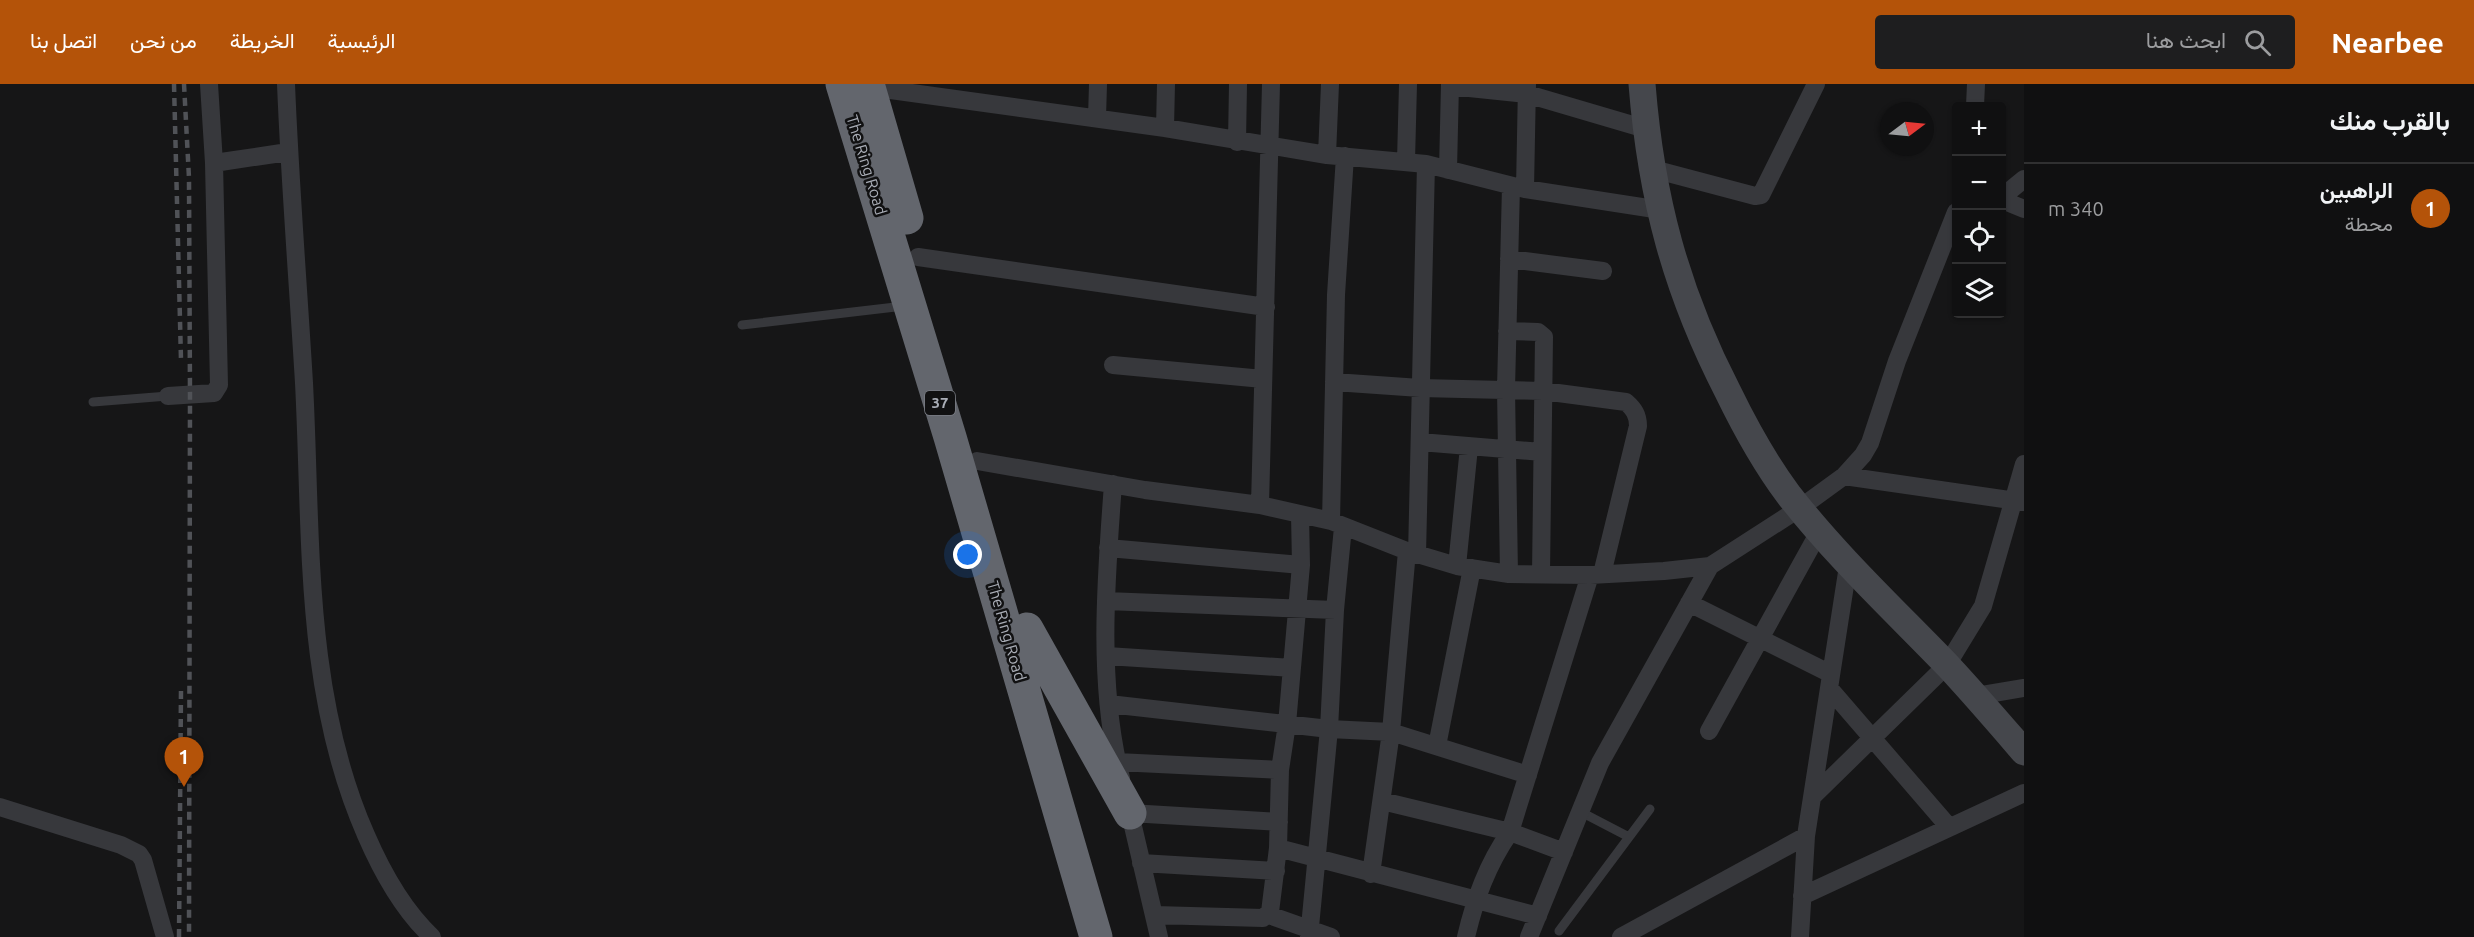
<!DOCTYPE html>
<html lang="ar">
<meta charset="utf-8">
<style>
body{margin:0;font-family:Ubuntu,Vazirmatn,sans-serif;background:#1e1e1f;color:#f1f3f6;direction:rtl}
.controls{position:absolute;right:18px;top:18px;display:grid;overflow:hidden;border-radius:6px;box-shadow:0 2px 4px #0004}
.controls button{width:54px;height:54px;display:grid;place-items:center;padding:0;border:0;border-bottom:2px solid #303031;background:#101011;color:#f1f3f6;font:30px sans-serif}
.compass{position:absolute;left:1880px;top:18px;width:54px;height:54px;border-radius:50%;background:#101011;box-shadow:0 2px 4px #0004;rotate:74deg}
.you{position:absolute;left:968px;top:471px;width:21px;height:21px;margin:-15px;border:4px solid #fff;border-radius:50%;background:#1a73e8;box-shadow:0 0 0 9px #1a73e833}
.badge{display:grid;place-items:center;width:39px;height:39px;border-radius:50%;background:#b45309;color:#fff;font-size:20px;font-weight:700}
.pin{position:absolute;translate:-50% -50px;filter:drop-shadow(0 2px 3px #0008)}
.pin::after{content:'';position:absolute;top:32px;width:21px;height:18px;background:inherit;clip-path:polygon(0 0,100% 0,50% 100%)}
.list{margin:0;padding:0;list-style:none}
h2{display:flex;justify-content:space-between;align-items:center;height:78px;margin:0;padding:0 24px;font-size:26px}
h2 small{font-size:20px;font-weight:400;color:#9c9d9f}
.list li{display:grid;grid-template-columns:39px 1fr auto;gap:18px;align-items:center;box-sizing:border-box;height:90px;padding:0 24px;border-top:2px solid #303031}
.list b{display:block;font-size:22px;white-space:nowrap}
.list p{margin:0;font-size:20px;white-space:nowrap;color:#9c9d9f}
.list em{font-size:20px;font-style:normal;color:#9c9d9f}
.icon{flex:none;width:33px;height:33px;fill:none;stroke:currentColor;stroke-width:2;stroke-linecap:round;stroke-linejoin:round}
.map{position:relative;flex:none;width:2024px;height:853px;overflow:hidden;direction:ltr}
header{display:flex;align-items:center;gap:36px;box-sizing:border-box;height:84px;padding:0 30px;background:#b45309;color:#fff}
header strong{font-size:28px}
nav{display:flex;gap:33px;margin-inline-start:auto;font-size:21px}
.search{width:420px;height:54px;background:#1e1e1f;display:flex;align-items:center;gap:15px;box-sizing:border-box;padding:0 21px;border-radius:6px;color:#9c9d9f;font-size:22px}
main{display:flex}
aside{flex:1;background:#101011}
.map>svg:first-child{display:block}
</style>
<header>
<strong>Nearbee</strong>
<div class="search"><svg class="icon" aria-label="search" viewBox="0 0 24 24"><circle cx="10" cy="10" r="6"/><path d="M15 15l6 6"/></svg>ابحث هنا</div>
<nav><a>الرئيسية</a><a>الخريطة</a><a>من نحن</a><a>اتصل بنا</a></nav>
</header>
<main>
<aside>
<h2>بالقرب منك<small></small></h2>
<ul class="list">
<li><span class="badge">1</span><div><b>الراهبين</b><p>محطة</p></div><em>340 m</em></li>
</ul>
</aside>
<div class="map">
<svg width="2024" height="853" viewBox="0 0 2024 853">
<rect width="100%" height="100%" fill="#161617"/>
<g fill="none" stroke-linecap="round" stroke-linejoin="round">
<path stroke="#37383c" stroke-width="9" d="M 742,241 L 904,222
M 93,318 L 168,312
M 1579,727 L 1629,753
M 1559,847 L 1650,725"/>
<path stroke="#37383c" stroke-width="18" d="M 286,0 C 290,100 298,199 304,299 C 312,451 303,608 366,751 C 382,788 402,825 432,853
M 1450,2 L 1527,10 L 1646,45
M 869,3 L 1165,44 L 1327,71 L 1426,80 L 1525,105 L 1661,126
M 1975,22 L 1976,0
M 1097,34 L 1098,0
M 1165,44 L 1166,0
M 1237,58 L 1238,0
M 1327,71 L 1330,0
M 1406,77 L 1408,0
M 214,79 L 288,68
M 1653,85 L 1755,112 L 1761,111 L 1816,0
M 1448,86 L 1450,0
M 1525,105 L 1527,0
M 2002,113 L 2024,95
M 2002,116 L 2024,125
M 918,173 L 1266,223
M 1509,175 L 1603,187
M 1507,247 L 1538,248 L 1544,253 L 1541,490
M 1113,281 L 1263,295
M 1334,298 L 1420,304 L 1543,307 L 1626,318 C 1634,325 1638,331 1638,342 L 1602,490
M 168,312 L 214,309 L 219,301 L 214,79 L 209,0
M 1420,358 L 1542,368
M 977,377 L 1145,406 L 1260,421 L 1331,437 L 1407,467 L 1457,482 L 1509,490 L 1590,491 L 1664,487 L 1710,482 L 1800,424 L 1844,392 L 1863,371 L 1870,359 L 1897,277 L 1956,128
M 1844,392 L 2024,418
M 1113,400 C 1106,494 1097,601 1121,694
M 1260,421 L 1271,0
M 1331,437 L 1336,211 L 1345,72
M 1108,464 L 1301,481
M 1417,471 L 1426,80
M 1457,482 L 1469,363
M 1509,490 L 1506,305 L 1511,102
M 1106,517 L 1335,526
M 1689,519 L 1831,590
M 1107,572 L 1292,584
M 1829,604 L 1949,743
M 1976,612 L 2024,604
M 1109,620 L 1329,645 L 1391,648 L 1528,691
M 1709,647 L 1819,448
M 1437,662 L 1472,484
M 1117,678 L 1280,686
M 1812,713 L 1947,581 L 1983,522 L 2024,380
M 1382,717 L 1510,748 L 1564,768
M 1128,721 L 1159,853
M 0,723 L 121,761 L 139,770 L 143,776 L 165,853
M 1130,729 L 1279,738
M 1278,764 L 1538,832
M 1141,779 L 1276,787
M 1371,790 L 1391,648 L 1407,467
M 1802,812 L 2024,709
M 1155,831 L 1263,834 L 1270,828 L 1278,764 L 1280,686 L 1287,640 L 1301,481 L 1300,430
M 1269,831 L 1331,853
M 1309,853 L 1329,645 L 1335,526 L 1343,443
M 1466,853 C 1475,815 1487,781 1510,748 L 1590,491
M 1529,853 L 1600,679 L 1710,482
M 1621,853 L 1806,752
M 1800,853 L 1806,752 L 1848,482"/>
<path stroke="#45474c" stroke-width="27" d="M 1642,0 C 1651,114 1676,207 1728,308 C 1745,343 1765,379 1788,410 C 1837,473 1894,526 1949,583 C 1975,611 1999,639 2024,668"/>
<path stroke="#63666d" stroke-width="33" d="M 842,0 L 950,353 L 1096,853
M 868,0 L 907,134
M 1027,545 L 1130,729"/>
<path stroke="#505257" stroke-width="4.5" stroke-dasharray="8 6" stroke-linecap="butt" d="M 174,0 L 181,276
M 184,0 L 189,94 L 190,312 L 189,853
M 179,853 L 181,606"/>
</g>
<g text-anchor="middle" stroke-width="5" stroke-linejoin="round" paint-order="stroke">
<rect fill="#111112" stroke="#7b7e85" stroke-width="1.5" x="925" y="307" width="30" height="24" rx="4.5"/>
<g font-size="15" font-weight="bold" fill="#a9adb6">
<text x="940" y="324">37</text>
</g>
<g font-size="16" fill="#a9adb6" stroke="#111112">
<text transform="translate(867 81) rotate(73)" y="6">The Ring Road</text>
<text transform="translate(1007 547) rotate(74)" y="6">The Ring Road</text>
</g>
</g>
</svg>
<div class="controls">
<button>+</button>
<button>−</button>
<button><svg class="icon" aria-label="locate" viewBox="0 0 24 24"><circle cx="12" cy="12" r="6"/><path d="M12 2v4M12 18v4M2 12h4M18 12h4"/></svg></button>
<button><svg class="icon" aria-label="layers" viewBox="0 0 24 24"><path d="M12 4l9 5-9 5-9-5zM3 14l9 5 9-5"/></svg></button>
</div>
<svg class="compass" viewBox="-18 -18 36 36"><path d="M0-13l5 13h-10z" fill="#e53935"/><path d="M0 13l5-13h-10z" fill="#9c9d9f"/></svg>
<div class="you"></div>
<div class="pin badge" style="left:184px;top:703px">1</div>
</div>
</main>
